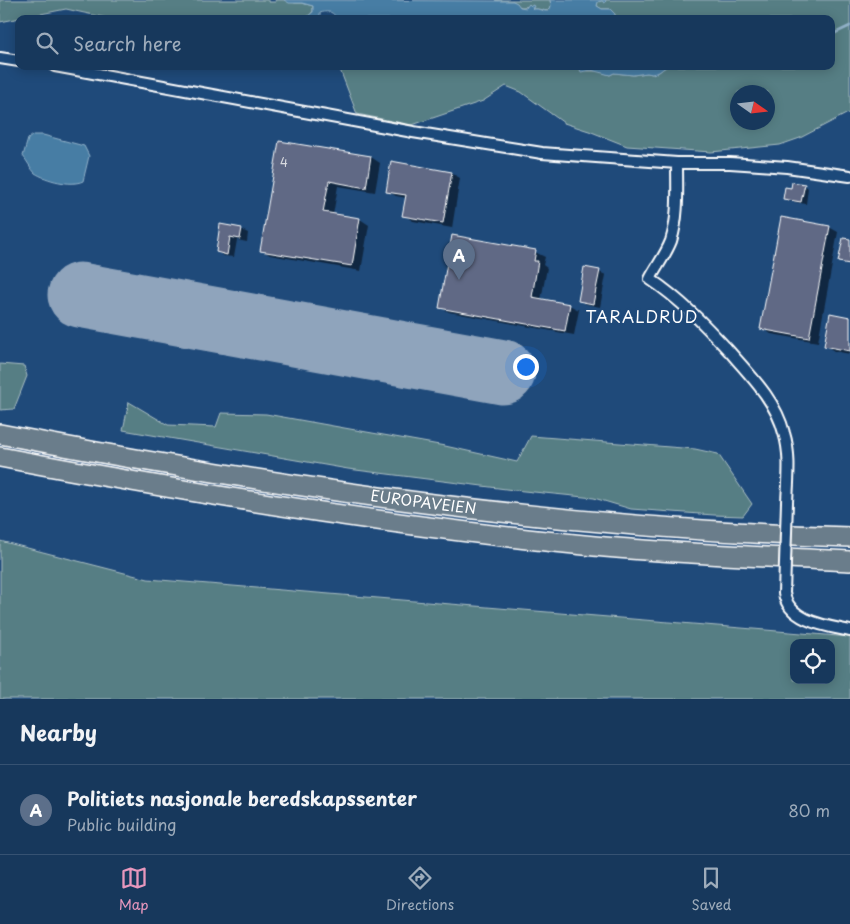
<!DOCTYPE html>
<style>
body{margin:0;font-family:"Playpen Sans",sans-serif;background:#244365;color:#f1f3f6}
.controls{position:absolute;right:15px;bottom:15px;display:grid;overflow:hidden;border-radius:10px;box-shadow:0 2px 12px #0003}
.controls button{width:45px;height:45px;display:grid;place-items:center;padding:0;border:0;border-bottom:1px solid #365272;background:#17385c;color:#f1f3f6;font:25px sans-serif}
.compass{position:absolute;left:730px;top:85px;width:45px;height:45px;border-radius:50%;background:#17385c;box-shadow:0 2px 12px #0003;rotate:104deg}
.you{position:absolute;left:525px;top:366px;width:18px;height:18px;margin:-12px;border:4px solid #fff;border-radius:50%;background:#1a73e8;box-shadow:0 0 0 8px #1a73e833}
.badge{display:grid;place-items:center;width:32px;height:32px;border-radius:50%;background:#e797bd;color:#fff;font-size:16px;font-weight:700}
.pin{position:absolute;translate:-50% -41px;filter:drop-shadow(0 1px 2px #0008)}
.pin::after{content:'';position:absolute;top:26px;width:18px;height:15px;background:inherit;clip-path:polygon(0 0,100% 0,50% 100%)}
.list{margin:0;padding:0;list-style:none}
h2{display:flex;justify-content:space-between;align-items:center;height:65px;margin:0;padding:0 20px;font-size:21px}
h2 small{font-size:16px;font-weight:400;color:#9eacbb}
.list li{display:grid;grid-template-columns:32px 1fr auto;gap:15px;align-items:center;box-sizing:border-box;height:90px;padding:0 20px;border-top:1px solid #365272}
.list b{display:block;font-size:19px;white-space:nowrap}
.list p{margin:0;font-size:16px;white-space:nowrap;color:#9eacbb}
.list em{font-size:16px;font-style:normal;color:#9eacbb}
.icon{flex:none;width:28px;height:28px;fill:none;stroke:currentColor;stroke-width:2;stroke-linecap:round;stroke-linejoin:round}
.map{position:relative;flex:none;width:850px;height:699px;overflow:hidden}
.search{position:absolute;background:#17385c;box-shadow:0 2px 12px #0003;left:15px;right:15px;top:15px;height:55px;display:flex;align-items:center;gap:12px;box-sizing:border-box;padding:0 18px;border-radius:10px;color:#9eacbb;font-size:19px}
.sheet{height:155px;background:#17385c}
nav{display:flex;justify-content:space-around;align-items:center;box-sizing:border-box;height:70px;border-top:1px solid #365272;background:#17385c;font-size:14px;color:#9eacbb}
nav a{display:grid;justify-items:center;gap:2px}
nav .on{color:#e797bd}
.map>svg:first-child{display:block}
</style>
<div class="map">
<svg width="850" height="699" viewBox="0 0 850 699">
<rect width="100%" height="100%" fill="#1f4a7a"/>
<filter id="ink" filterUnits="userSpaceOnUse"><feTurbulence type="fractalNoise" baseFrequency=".02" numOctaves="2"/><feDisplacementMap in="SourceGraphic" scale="10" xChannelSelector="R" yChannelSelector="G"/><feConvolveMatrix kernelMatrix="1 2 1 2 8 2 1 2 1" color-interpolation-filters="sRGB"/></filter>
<g filter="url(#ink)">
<path fill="#567e84" stroke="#aabec2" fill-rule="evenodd" d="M 0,0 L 269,0 L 269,2 L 276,2 L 275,0 L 284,0 L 295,3 L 302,3 L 313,6 L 313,11 L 308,17 L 310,19 L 112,19 L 66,9 L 0,22 Z
M 495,0 L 550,0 L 551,6 L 549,11 C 543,11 539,8 533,9 L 531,6 C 521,7 521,9 513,1 L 505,2 Z
M 600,0 L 850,0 L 850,112 L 800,138 L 780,145 L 711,152 L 627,146 L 589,131 L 564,123 L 521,92 L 506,86 L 483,101 L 412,125 L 357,114 L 339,67 L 337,66 L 465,66 L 476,68 L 478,66 L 563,66 L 571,69 L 577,67 L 587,71 L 599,71 L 610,75 L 614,73 L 633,75 L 647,73 L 652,74 L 659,72 L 667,66 L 831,66 L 831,19 L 614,19 L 615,14 L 610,9 L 602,9 L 597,6 L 597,2 ZM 738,92 L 768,92 L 768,122 L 738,122 Z
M 0,364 L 24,366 L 27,376 L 14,409 L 0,410 Z
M 129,402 L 168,425 L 216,427 L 221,413 L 266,414 L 445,446 L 517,462 L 531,436 L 695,449 L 718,454 L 752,504 L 743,516 L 714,515 L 631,509 L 594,498 L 514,490 L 348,469 L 123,430 Z
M 0,541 L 148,579 L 850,637 L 850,699 L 0,699 ZM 794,643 L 831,643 L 831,680 L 794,680 Z"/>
<path fill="#477da4" stroke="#91b1c8" d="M 284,0 L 513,1 L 517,3 L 520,7 L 526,8 L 529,4 L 531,6 L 533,5 L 534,7 L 532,8 L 533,9 C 539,8 543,12 549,11 L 551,6 L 550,0 L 606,0 L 605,3 L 602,1 L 598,2 L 597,6 L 602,9 L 610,9 L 615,14 L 614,19 L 334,19 L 335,16 C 332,11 326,11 320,13 L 320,17 L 316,17 L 310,19 L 308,16 L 313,12 L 313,6 L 302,3 L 289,3 Z
M 563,66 L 667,66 L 659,72 L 652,74 L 647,73 L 633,75 L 614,73 L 610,75 L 591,70 L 581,72 L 579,67 L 571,69 Z
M 33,135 L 43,135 L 84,146 L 89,156 L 83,181 C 71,187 46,180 35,173 C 31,169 27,161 23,156 L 28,139 Z"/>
<path fill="#0007" d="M 280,142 L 371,157 L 380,163 L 375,192 L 338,186 L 333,215 L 360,219 L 369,225 L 361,271 L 270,255 L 261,250 Z
M 451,173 L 460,178 L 452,228 L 413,221 L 404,215 L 407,198 L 396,196 L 387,191 Z
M 804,185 L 808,188 L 806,204 L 789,201 L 784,199 L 792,190 Z
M 222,226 L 242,230 L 248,233 L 247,242 L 237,240 L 234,257 L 224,256 L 217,252 Z
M 829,227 L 838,232 L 818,342 L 771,334 L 762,328 Z
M 535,252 L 545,257 L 543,265 L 547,268 L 541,300 L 569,305 L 579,310 L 574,335 L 449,312 L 440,307 Z
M 599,272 L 606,275 L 600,307 L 586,304 L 579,300 Z
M 850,318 L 850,354 L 834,351 L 825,345 Z"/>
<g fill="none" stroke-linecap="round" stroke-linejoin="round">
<path stroke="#91b1c8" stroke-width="3" d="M 831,35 L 850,26"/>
<path stroke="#8fa4bc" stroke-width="65" d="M 80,295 L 503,372"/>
</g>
<path fill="#616985" stroke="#fff" d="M 279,141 L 371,156 L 366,188 L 329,181 L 323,212 L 360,218 L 352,266 L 260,251 Z
M 391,161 L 452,172 L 443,223 L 402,216 L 406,195 L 386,192 Z
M 792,182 L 805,184 L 801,202 L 783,199 L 785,187 L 791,188 Z
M 781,217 L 830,226 L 809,338 L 760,329 Z
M 220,224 L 242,228 L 240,239 L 230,237 L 227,255 L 216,252 Z
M 452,235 L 536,250 L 534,261 L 538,261 L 532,297 L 570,304 L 565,331 L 439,308 Z
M 843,238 L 850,239 L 850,264 L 838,262 Z
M 584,267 L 600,270 L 593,304 L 578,301 Z
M 830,313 L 850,317 L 850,351 L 824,346 Z"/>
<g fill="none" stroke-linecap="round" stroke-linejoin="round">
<defs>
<path id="minor" d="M 0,58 L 19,61
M 55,66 L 413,132 L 542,153 L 677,163 L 730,163 L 787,167 L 850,176
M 677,163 C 677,189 679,216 671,241 C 666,254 657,266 650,279 C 680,299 705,325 729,351 C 751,376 776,401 784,433 C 791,455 788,479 787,502
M 784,593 C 788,621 826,626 850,631"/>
<g id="motorway">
<path id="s1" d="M 0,434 C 281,488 564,529 850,537"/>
<path d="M 0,457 C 200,495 402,528 605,547 C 686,554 768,557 850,561"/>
</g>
</defs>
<use href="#minor" stroke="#fff" stroke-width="14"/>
<use href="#motorway" stroke="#fff" stroke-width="22"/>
<use href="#minor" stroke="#1f4a7a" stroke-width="10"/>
<use href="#motorway" stroke="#6b7d8b" stroke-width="19"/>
<defs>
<path id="minor-bridge" d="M 784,593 L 787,502"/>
</defs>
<use href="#minor-bridge" stroke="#fff" stroke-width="14" stroke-linecap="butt"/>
<use href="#minor-bridge" stroke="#1f4a7a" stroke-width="10"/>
</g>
</g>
<g text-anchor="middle" stroke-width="4.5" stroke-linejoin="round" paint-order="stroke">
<g font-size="12" fill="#d8dae0">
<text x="284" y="167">4</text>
</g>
<g font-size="15" fill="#fff" stroke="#1f4a7a">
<text dy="5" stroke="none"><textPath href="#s1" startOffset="429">EUROPAVEIEN</textPath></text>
</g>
<g font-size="16" letter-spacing="1" fill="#fff" stroke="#1f4a7a">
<text x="642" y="323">TARALDRUD</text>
</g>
</g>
</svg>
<div class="controls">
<button><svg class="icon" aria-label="locate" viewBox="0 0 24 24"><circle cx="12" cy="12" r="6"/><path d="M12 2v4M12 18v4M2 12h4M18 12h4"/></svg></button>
</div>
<svg class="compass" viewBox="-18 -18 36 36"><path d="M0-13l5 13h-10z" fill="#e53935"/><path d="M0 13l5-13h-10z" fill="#9eacbb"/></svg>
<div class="you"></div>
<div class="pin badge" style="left:459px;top:280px;background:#5c6f8a">A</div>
<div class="search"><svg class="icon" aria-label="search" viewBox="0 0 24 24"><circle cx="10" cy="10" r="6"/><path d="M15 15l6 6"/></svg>Search here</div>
</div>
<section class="sheet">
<h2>Nearby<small></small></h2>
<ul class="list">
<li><span class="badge" style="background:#5c6f8a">A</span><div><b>Politiets nasjonale beredskapssenter</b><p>Public building</p></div><em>80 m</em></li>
</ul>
</section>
<nav>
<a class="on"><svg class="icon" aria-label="map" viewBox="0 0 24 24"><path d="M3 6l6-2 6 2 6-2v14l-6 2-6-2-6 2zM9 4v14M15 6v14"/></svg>Map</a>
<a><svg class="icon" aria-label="directions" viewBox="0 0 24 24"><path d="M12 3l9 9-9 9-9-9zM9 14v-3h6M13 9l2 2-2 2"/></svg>Directions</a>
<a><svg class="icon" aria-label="saved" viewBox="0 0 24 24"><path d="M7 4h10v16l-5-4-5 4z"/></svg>Saved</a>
</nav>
